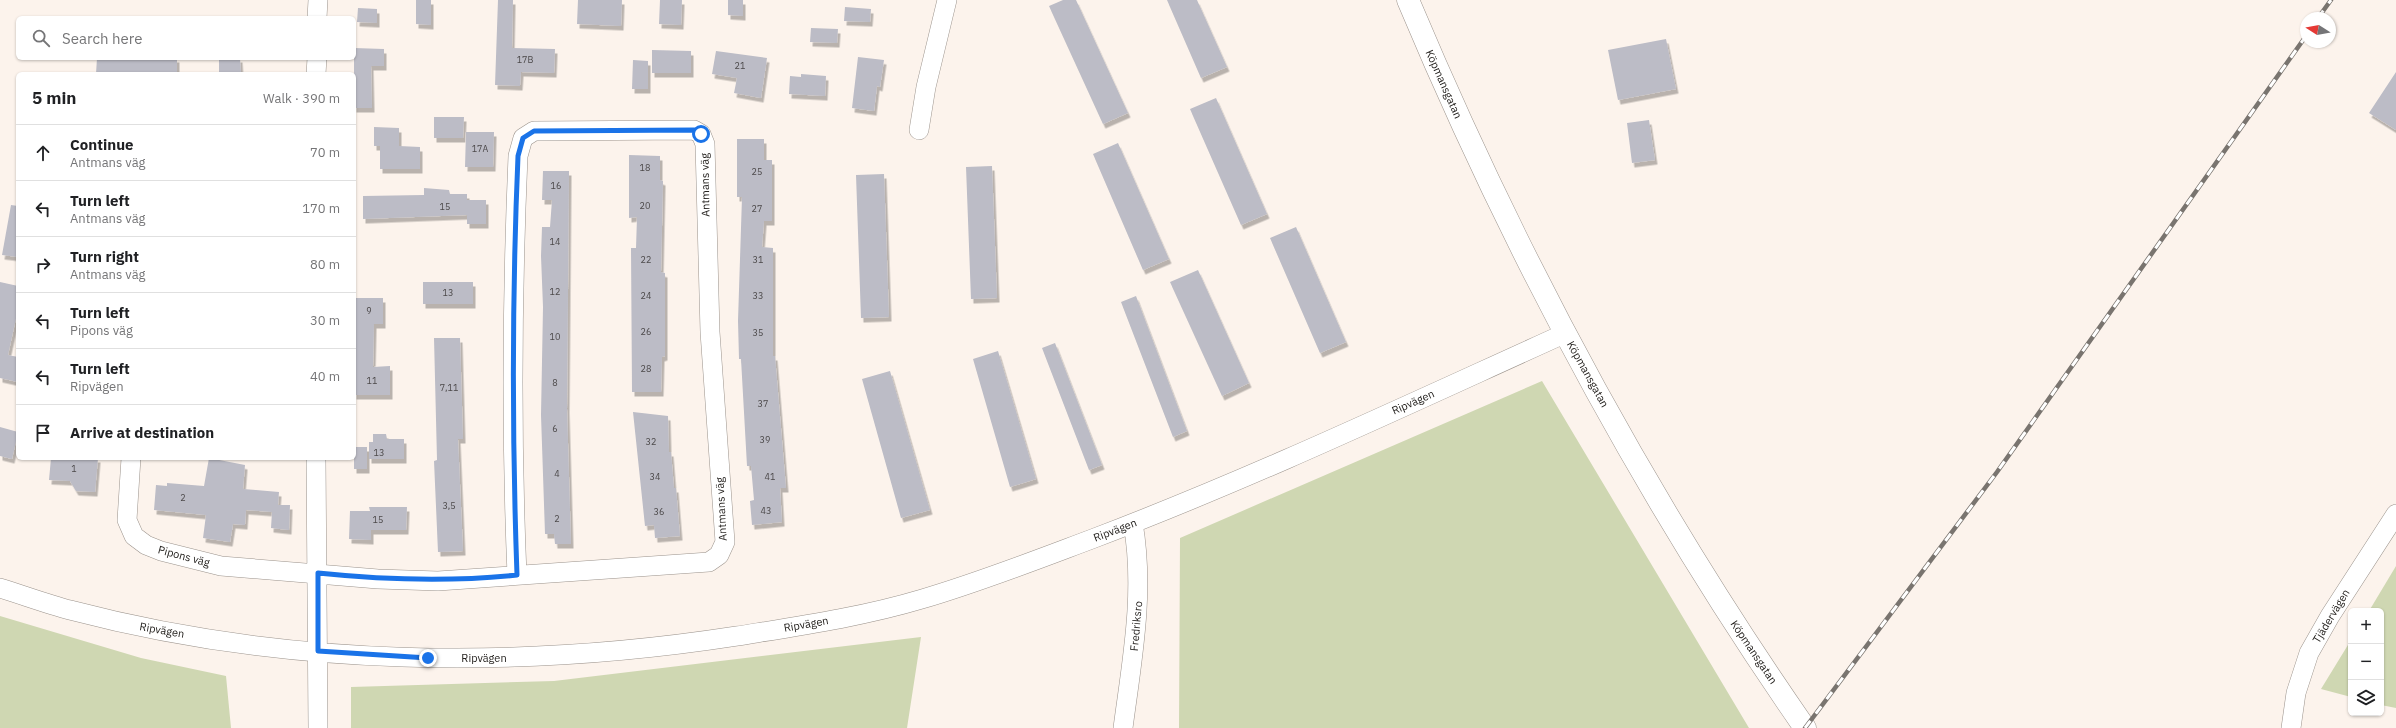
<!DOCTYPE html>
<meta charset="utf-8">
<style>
body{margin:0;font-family:"IBM Plex Sans",sans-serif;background:#f2f2f2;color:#202124}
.controls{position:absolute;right:12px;bottom:12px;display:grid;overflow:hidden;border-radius:6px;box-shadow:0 1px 3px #0004}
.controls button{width:36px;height:36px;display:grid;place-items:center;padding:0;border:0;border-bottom:1px solid #e0e0e0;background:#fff;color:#202124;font:20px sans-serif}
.compass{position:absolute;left:2300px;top:12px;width:36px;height:36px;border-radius:50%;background:#fff;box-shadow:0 1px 3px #0004;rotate:281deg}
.stop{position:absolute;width:12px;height:12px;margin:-9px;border:3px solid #1a73e8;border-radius:50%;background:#fff}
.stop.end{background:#1a73e8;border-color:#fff;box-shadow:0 1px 4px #0008}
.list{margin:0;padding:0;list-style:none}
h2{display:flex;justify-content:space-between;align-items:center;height:52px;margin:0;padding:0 16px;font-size:17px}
h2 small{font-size:13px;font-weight:400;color:#757577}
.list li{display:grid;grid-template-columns:26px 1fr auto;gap:12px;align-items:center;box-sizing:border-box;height:56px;padding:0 16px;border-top:1px solid #e0e0e0}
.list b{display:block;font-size:15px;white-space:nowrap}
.list p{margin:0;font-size:13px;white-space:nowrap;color:#757577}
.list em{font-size:13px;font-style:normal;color:#757577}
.icon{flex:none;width:22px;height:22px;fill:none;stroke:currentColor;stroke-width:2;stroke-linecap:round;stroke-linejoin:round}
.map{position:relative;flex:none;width:2396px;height:728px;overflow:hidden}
.search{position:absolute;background:#fff;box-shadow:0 1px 3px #0004;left:16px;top:16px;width:340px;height:44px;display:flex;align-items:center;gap:10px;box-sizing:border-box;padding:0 14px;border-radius:6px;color:#757577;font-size:15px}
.panel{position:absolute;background:#fff;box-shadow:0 1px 3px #0004;left:16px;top:72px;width:340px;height:388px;border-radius:6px}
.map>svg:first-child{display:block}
</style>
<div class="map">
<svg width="2396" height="728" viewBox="0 0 2396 728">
<defs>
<filter id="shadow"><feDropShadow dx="2.5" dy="4.5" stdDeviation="0" flood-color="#0004"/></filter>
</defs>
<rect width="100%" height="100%" fill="#fcf3ec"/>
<path fill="#cfd7b2" d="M 1542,381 L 1749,728 L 1179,728 L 1180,538 Z
M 2396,566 L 2396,708 L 2381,705 L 2381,611 L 2369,611 Z
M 0,616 L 141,658 L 226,676 L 231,728 L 0,728 Z
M 921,637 L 907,728 L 351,728 L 351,687 L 554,681 Z
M 2351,640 L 2351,697 L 2321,689 Z"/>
<path fill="#bcbcc6" filter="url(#shadow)" d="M 416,0 L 431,0 L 431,25 L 416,24 Z
M 498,0 L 513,0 L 512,48 L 555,49 L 554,73 L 521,72 L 520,86 L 495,85 Z
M 578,0 L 622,0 L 621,26 L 577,24 Z
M 660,0 L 682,0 L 681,25 L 659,24 Z
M 728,0 L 743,0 L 743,16 L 728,15 Z
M 1063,0 L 1076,0 L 1128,113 L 1103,124 L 1049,6 Z
M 1167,0 L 1197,0 L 1227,67 L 1201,78 Z
M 845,7 L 871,9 L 870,22 L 844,21 Z
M 358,8 L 377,9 L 377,23 L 357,22 Z
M 811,28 L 838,29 L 837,43 L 810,42 Z
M 1666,39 L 1676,89 L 1618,100 L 1608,50 Z
M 354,48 L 384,49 L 384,66 L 371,66 L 372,108 L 354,108 Z
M 652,50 L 691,51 L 691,73 L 652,73 Z
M 716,51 L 767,58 L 761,98 L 734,93 L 737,78 L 712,74 Z
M 858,57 L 884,60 L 880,87 L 877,86 L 874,111 L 852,108 Z
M 97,58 L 177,58 L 177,74 L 96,74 Z
M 219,58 L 240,58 L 241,74 L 219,74 Z
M 633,60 L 648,61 L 648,89 L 632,89 Z
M 2396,72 L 2396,130 L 2369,113 Z
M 801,74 L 826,76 L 825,96 L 789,94 L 790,76 L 801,77 Z
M 1216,98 L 1267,214 L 1241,225 L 1190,109 Z
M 434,117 L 464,117 L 463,138 L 434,138 Z
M 1649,120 L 1655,160 L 1632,163 L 1627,123 Z
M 374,127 L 399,128 L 399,146 L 420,147 L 420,169 L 380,169 L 380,146 L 374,146 Z
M 466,132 L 494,132 L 493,167 L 465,167 Z
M 737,139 L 764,139 L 764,160 L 772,160 L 772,221 L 764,221 L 762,247 L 773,248 L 773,356 L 775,356 L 786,488 L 780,488 L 782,522 L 752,525 L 750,501 L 754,500 L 751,466 L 747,466 L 741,359 L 739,359 L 738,321 L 742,197 L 737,197 Z
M 1118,143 L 1169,259 L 1143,270 L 1093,154 Z
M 629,155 L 660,156 L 660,180 L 663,181 L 661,272 L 665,273 L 665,356 L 662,357 L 661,392 L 632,392 L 631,248 L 636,248 L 637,217 L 629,218 Z
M 992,166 L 997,298 L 971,299 L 966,167 Z
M 543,171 L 569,171 L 567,409 L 571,544 L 555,544 L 554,534 L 545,534 L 541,415 L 543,307 L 541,256 L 542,227 L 550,227 L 552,200 L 542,200 Z
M 884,174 L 889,317 L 861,318 L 856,175 Z
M 424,188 L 449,190 L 450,194 L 467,194 L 467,200 L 486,200 L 486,224 L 467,224 L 467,215 L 363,219 L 363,196 L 424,195 Z
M 11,205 L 18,206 L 18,257 L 2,255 Z
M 1296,227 L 1346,342 L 1320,353 L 1270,238 Z
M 1198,270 L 1249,383 L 1222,396 L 1170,282 Z
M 0,282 L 18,286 L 18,309 L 8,355 L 18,357 L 18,382 L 0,378 Z
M 423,282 L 473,282 L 473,304 L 423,304 Z
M 1136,296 L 1187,431 L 1173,437 L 1121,302 Z
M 354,298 L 383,298 L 383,324 L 374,324 L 373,367 L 390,366 L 390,395 L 354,395 Z
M 434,338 L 460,338 L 463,439 L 458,439 L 463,551 L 438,552 L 434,461 L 437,460 Z
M 1055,343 L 1102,465 L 1089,470 L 1042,348 Z
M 998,351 L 1036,479 L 1010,487 L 973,359 Z
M 890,371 L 930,510 L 901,518 L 862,379 Z
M 633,412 L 668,416 L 669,452 L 671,452 L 674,488 L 676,488 L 680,536 L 655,538 L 654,525 L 645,526 Z
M 0,427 L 18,432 L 12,459 L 0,456 Z
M 373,434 L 386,434 L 387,439 L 404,439 L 404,459 L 369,459 L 369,442 L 373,442 Z
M 354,447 L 367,447 L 367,469 L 354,469 Z
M 51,458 L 98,458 L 95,492 L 76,491 L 70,481 L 49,480 Z
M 209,458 L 245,465 L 243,489 L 279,492 L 278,505 L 290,505 L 289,530 L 271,528 L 272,512 L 246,510 L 245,525 L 233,524 L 230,542 L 203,538 L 206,515 L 154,510 L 156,485 L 167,486 L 167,483 L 204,486 Z
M 369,507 L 407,507 L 406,530 L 371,530 L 371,540 L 349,539 L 350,511 L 370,511 Z"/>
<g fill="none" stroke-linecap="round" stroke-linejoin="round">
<defs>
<path id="minor" d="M 317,18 L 318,0
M 316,74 L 317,58
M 919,130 L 926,87 L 947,0
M 131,458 L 127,520 L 134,536 L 146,545 L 161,551 L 221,566 L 378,579 L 438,581 L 709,562 L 719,555 L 725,542 L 710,332 L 705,144 L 701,134 L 694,130 L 534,131 L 523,138 L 518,156 C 512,296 511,435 517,575
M 316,458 L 318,728
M 0,588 C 23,595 47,604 70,610 C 287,667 517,670 737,636 C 799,626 862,617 922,599 C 980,582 1036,560 1092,539 C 1253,478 1409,404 1566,333
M 1123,728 C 1132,660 1145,592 1133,523
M 2291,728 L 2296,693 L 2309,653 L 2330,616 L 2396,514"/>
<path id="tertiary" d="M 1408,0 C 1515,255 1647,501 1805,728"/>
</defs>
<use href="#minor" stroke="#9b938c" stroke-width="20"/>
<use href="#tertiary" stroke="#9b938c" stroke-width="23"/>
<use href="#minor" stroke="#fff" stroke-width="19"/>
<use href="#tertiary" stroke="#fff" stroke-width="22"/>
<defs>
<path id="rail" d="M 2318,18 L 2331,0
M 1805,728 L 1997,472 L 2306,36"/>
</defs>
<use href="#rail" stroke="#79746f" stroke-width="4.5"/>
<use href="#rail" stroke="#fff" stroke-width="3" stroke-dasharray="9" stroke-linecap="butt"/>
</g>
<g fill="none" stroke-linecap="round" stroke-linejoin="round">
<path stroke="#1a73e8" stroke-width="5" d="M 428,658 L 318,651 L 318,573 C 385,580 450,582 517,575 C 512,435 512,296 518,156 L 523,138 L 534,131 L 694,130 L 701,134"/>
</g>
<g text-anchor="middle" stroke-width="3" stroke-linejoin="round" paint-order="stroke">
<g font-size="9" fill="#4b4849">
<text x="525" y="63">17B</text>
<text x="740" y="69">21</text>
<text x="480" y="152">17A</text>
<text x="645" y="171">18</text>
<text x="757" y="175">25</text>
<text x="556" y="189">16</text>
<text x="645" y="209">20</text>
<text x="445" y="210">15</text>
<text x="757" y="212">27</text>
<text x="555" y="245">14</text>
<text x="646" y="263">22</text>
<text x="758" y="263">31</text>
<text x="555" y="295">12</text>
<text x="448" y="296">13</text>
<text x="646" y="299">24</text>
<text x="758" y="299">33</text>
<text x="369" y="314">9</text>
<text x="646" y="335">26</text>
<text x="758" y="336">35</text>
<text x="555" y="340">10</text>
<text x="646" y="372">28</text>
<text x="372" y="384">11</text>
<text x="555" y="386">8</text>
<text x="449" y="391">7,11</text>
<text x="763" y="407">37</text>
<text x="555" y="432">6</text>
<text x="765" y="443">39</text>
<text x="651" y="445">32</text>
<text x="379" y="456">13</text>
<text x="74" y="472">1</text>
<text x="557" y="477">4</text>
<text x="655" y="480">34</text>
<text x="770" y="480">41</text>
<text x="183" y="501">2</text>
<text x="449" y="509">3,5</text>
<text x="766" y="514">43</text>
<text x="659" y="515">36</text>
<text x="557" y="522">2</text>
<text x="378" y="523">15</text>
</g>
<g font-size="11" fill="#25221f" stroke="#fff">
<text transform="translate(1444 84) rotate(66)" y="4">Köpmansgatan</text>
<text transform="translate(705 185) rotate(-91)" y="4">Antmans väg</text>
<text transform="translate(1588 374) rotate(61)" y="4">Köpmansgatan</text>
<text transform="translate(1413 402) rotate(-24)" y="4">Ripvägen</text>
<text transform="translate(721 509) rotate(-93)" y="4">Antmans väg</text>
<text transform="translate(1115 530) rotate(-21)" y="4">Ripvägen</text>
<text transform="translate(184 556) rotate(15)" y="4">Pipons väg</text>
<text transform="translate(2331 616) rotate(-59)" y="4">Tjädervägen</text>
<text transform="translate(806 624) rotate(-10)" y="4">Ripvägen</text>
<text transform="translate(1136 626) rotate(-85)" y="4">Fredriksro</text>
<text transform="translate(162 630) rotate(10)" y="4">Ripvägen</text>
<text transform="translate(1754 652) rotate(56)" y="4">Köpmansgatan</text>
<text x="484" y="662">Ripvägen</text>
</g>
</g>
</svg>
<div class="controls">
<button>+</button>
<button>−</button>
<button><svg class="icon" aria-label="layers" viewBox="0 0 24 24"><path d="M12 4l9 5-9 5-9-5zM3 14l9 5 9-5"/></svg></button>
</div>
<svg class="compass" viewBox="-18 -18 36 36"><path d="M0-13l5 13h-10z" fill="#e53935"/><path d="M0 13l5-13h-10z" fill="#757577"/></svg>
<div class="stop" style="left:701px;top:134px"></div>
<div class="stop end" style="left:428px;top:658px"></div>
<div class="search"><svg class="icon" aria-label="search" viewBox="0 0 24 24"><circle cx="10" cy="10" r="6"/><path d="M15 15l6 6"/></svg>Search here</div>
<section class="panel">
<h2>5 min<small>Walk · 390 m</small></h2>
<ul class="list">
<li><svg class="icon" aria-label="ahead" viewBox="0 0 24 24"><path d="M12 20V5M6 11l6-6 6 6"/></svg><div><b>Continue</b><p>Antmans väg</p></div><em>70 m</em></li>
<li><svg class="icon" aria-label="left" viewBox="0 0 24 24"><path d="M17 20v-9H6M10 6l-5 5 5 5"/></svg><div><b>Turn left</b><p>Antmans väg</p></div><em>170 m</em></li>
<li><svg class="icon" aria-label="right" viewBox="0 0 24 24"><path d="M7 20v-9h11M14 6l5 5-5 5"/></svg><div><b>Turn right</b><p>Antmans väg</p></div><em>80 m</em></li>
<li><svg class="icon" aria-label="left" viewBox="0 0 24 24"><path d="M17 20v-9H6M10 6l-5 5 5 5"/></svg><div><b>Turn left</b><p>Pipons väg</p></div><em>30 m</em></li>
<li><svg class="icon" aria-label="left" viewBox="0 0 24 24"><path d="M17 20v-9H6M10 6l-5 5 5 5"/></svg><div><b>Turn left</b><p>Ripvägen</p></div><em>40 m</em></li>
<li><svg class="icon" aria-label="arrive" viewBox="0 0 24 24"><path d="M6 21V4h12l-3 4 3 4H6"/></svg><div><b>Arrive at destination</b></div></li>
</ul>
</section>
</div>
